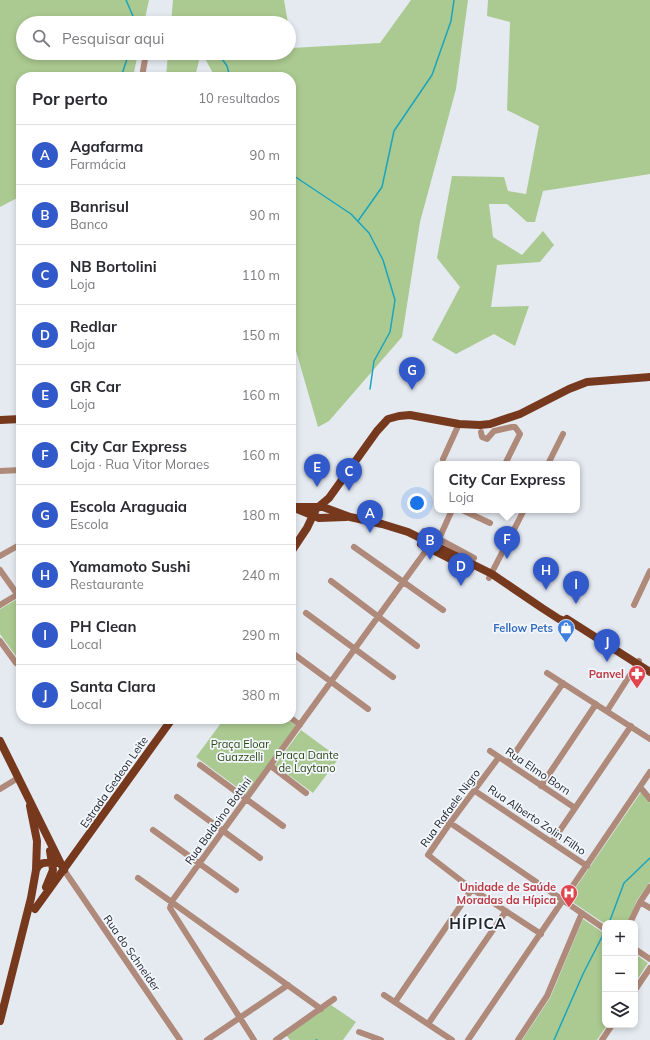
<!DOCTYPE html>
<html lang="pt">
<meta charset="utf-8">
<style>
body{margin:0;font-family:Mulish,sans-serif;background:#f2f2f3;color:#2b2b33}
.controls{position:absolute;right:12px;bottom:12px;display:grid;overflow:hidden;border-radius:8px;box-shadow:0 2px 6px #0003}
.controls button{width:36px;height:36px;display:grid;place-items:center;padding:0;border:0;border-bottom:1px solid #e1e1e2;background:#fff;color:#2b2b33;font:20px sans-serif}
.you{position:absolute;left:417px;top:503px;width:14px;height:14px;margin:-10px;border:3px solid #fff;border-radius:50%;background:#1a73e8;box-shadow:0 0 0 6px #1a73e833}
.badge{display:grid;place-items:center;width:26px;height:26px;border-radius:50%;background:#3259c9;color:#fff;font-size:13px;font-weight:700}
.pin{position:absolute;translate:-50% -33px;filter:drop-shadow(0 1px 2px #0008)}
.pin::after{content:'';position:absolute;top:21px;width:14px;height:12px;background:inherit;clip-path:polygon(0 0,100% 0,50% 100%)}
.popup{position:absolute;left:434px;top:461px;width:146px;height:52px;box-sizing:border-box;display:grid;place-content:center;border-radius:8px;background:#fff;filter:drop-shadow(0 1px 3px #0005);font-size:13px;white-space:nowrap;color:#7c7c81}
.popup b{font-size:15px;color:#2b2b33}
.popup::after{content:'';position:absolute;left:50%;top:100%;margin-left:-8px;border:8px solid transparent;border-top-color:#fff}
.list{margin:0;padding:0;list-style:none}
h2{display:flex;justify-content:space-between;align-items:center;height:52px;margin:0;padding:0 16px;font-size:17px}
h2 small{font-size:13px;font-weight:400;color:#7c7c81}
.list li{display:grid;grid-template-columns:26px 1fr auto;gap:12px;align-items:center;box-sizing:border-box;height:60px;padding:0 16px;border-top:1px solid #e1e1e2}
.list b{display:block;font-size:15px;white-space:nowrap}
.list p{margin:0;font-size:13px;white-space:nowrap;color:#7c7c81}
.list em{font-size:13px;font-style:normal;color:#7c7c81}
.icon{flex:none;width:22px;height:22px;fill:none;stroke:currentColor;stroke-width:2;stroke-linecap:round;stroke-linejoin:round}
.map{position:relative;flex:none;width:650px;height:1040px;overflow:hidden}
.search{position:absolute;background:#fff;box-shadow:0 2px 6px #0003;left:16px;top:16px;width:280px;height:44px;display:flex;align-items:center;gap:10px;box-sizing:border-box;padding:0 14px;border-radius:22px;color:#7c7c81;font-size:15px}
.panel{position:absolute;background:#fff;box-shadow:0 2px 6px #0003;left:16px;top:72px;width:280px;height:652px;border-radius:16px}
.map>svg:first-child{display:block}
</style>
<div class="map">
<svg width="650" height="1040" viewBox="0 0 650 1040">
<rect width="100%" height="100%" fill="#e5eaf1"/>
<path fill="#abca91" d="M 0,0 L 149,0 L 144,23 L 23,23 L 23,53 L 138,53 L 133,77 L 21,77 L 21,196 L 0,207 Z
M 173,0 L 284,0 L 288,23 L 171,23 Z
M 411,0 L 468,0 L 456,89 L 420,222 L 402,337 L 329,421 L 318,427 L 294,344 L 291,344 L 291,77 L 215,77 L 202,53 L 289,53 L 289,30 L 292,48 L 380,43 Z
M 488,0 L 650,0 L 650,174 L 543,191 L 535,222 L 527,222 L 507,204 L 489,204 L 493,237 L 522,255 L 543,231 L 554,245 L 540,262 L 497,265 L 491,307 L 529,306 L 515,346 L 494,334 L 456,354 L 432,340 L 460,287 L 437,258 L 452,176 L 504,177 L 508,191 L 526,194 L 539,126 L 507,110 L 510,22 L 487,16 Z
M 168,53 L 201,53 L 195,77 L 166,77 Z
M 21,597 L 21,663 L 0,634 L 0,609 Z
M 224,719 L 287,719 L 296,726 L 246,794 L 196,757 Z
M 301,730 L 339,758 L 313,793 L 275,765 Z
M 641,792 L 650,803 L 650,882 L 637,900 L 628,923 L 605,924 L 568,899 Z
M 583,919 L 605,934 L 605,1025 L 607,1025 L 597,1040 L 522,1040 L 550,998 Z
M 635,954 L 648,963 L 635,983 Z
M 331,1005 L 356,1022 L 343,1040 L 290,1040 L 286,1035 Z"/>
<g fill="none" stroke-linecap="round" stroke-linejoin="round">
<path stroke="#1aa4be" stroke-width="1.5" d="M 126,0 L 136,23
M 194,17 L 198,23
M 218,53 L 227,66 L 230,77
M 121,77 L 129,53
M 291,174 L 351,214 L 369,233 L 383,260 L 395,300 L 390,332 L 374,361 L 370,389
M 358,221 L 382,187 L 394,131 L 432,75 L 451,21 L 454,0
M 609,923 L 624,883 L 650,858
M 316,1040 L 317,1040
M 554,1040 L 583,974 L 605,931"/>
<path stroke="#af8a7a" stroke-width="6" d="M 142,77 L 146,53
M 481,432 L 482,437 L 487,439 L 494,431 L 512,427 L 515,427 L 520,434 L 505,464
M 443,459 L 459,424
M 548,464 L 563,434
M 0,471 L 21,470
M 462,510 L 490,523
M 424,531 L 474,558
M 438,541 L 452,510
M 354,547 L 443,610
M 0,556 L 21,544
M 0,570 L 17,594
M 489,578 L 524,510
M 331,581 L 417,646
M 0,605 L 20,593
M 634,605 L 650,571
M 306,613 L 393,677
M 0,641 L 16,663
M 291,652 L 368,709
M 547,673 L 650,739
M 607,711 L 639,661
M 291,718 L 300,725
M 490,751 L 575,808
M 499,757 L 450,823 L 428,855 L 472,889 L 541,934
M 508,763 L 563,683
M 200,765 L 283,826
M 271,766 L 306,793
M 541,786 L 596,704
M 640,787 L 650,799
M 0,789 L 18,778
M 475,791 L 587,866
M 177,797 L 260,858
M 443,818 L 605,929
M 153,830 L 236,890
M 552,842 L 631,726
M 64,870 L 180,1040
M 138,878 L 321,1009
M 640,902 L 650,908
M 630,923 L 640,902 L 650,887
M 635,949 L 650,959
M 635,990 L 650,968
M 384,995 L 452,1040
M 395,1002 L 472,889
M 428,1024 L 506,911
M 359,1032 L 381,1040
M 207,1040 L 288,985
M 254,1040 L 170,908 L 172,901 L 430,545
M 276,1040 L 334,999
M 468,1040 L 650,772
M 518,1040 L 547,996 L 582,913
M 602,1040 L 612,1025"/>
<path stroke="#77391e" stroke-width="8" d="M 0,420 L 21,419
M 293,507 L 323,507 L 350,517 L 382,524 L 408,532 L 492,574 L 542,608 L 559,619 L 571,623
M 297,509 L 319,518 L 346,517
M 421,544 L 470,569
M 291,552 L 307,528 L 316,509 L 329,498 L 377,431 L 388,419 L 399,416 L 410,415 L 459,424 L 480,425 L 490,424 L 520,414 L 569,389 L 587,382 L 650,377
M 567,619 L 650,672
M 0,741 L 64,870
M 36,870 C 40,860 48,863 57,863
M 46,887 L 53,870 L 50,851
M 35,909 L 172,719
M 0,1021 L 31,898 L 36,870 L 37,841 L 30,806"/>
</g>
<defs>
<symbol id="shop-pin" viewBox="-11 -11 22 30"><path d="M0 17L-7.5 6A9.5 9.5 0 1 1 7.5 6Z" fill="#3f7fe0" stroke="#f2f7fe"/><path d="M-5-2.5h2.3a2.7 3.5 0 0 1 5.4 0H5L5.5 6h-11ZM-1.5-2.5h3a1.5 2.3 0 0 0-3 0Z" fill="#fff"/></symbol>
<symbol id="pharmacy-pin" viewBox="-11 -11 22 30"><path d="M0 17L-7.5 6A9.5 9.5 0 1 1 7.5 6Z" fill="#e0444e" stroke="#f2f7fe"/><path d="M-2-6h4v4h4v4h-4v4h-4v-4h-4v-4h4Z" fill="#fff"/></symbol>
<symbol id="hospital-pin" viewBox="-11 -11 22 30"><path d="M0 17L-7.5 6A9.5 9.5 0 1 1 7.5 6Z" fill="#e0444e" stroke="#f2f7fe"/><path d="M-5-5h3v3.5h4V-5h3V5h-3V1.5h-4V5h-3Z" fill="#fff"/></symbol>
</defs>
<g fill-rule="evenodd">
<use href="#shop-pin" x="556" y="618" width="20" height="27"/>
<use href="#pharmacy-pin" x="627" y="664" width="20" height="27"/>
<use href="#hospital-pin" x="559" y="883" width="20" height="27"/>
</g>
<g text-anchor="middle" stroke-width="3.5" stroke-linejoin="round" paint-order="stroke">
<g font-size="11" font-weight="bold" fill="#366cbe" stroke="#f2f7fe" text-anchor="end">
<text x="553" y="632">Fellow Pets</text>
</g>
<g font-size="11" font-weight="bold" fill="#be3a42" stroke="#f2f7fe" text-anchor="end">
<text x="624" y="678">Panvel</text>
<text x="556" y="891">Unidade de Saúde<tspan x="556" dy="13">Moradas da Hípica</tspan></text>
</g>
<g font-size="11" fill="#2c4610" stroke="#f2f7fe">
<text x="240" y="748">Praça Eloar<tspan x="240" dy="13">Guazzelli</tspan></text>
<text x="307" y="759">Praça Dante<tspan x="307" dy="13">de Laytano</tspan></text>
</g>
<g font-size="11" fill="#232527" stroke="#f2f7fe">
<text transform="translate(538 771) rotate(34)" y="4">Rua Elmo Born</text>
<text transform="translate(114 782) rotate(-55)" y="4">Estrada Gedeon Leite</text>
<text transform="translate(450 808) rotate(-54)" y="4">Rua Rafaele Nigro</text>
<text transform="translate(537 820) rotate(34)" y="4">Rua Alberto Zolin Filho</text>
<text transform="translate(218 821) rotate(-54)" y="4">Rua Baldoino Bottini</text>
<text transform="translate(132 953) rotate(55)" y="4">Rua do Schneider</text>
</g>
<g font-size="15" font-weight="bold" letter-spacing="1" fill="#232527" stroke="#f2f7fe">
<text x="478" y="929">HÍPICA</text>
</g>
</g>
</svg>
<div class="controls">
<button>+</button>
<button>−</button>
<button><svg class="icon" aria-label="layers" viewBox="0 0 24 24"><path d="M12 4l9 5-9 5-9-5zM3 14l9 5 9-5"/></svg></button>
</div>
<div class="you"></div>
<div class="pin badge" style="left:370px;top:533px">A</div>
<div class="pin badge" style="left:430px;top:560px">B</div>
<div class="pin badge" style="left:349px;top:491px">C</div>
<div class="pin badge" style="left:461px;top:586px">D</div>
<div class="pin badge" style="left:317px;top:487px">E</div>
<div class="pin badge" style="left:507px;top:559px">F</div>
<div class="popup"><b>City Car Express</b>Loja</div>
<div class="pin badge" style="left:412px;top:390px">G</div>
<div class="pin badge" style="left:546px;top:590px">H</div>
<div class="pin badge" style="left:576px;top:604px">I</div>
<div class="pin badge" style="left:607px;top:662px">J</div>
<div class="search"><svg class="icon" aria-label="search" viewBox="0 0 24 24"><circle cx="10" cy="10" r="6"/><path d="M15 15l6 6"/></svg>Pesquisar aqui</div>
<section class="panel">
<h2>Por perto<small>10 resultados</small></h2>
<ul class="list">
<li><span class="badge">A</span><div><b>Agafarma</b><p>Farmácia</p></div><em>90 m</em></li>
<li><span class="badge">B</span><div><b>Banrisul</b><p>Banco</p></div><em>90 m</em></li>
<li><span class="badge">C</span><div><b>NB Bortolini</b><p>Loja</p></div><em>110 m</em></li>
<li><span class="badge">D</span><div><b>Redlar</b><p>Loja</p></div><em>150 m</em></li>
<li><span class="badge">E</span><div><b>GR Car</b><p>Loja</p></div><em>160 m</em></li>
<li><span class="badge">F</span><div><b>City Car Express</b><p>Loja · Rua Vitor Moraes</p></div><em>160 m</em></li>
<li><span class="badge">G</span><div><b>Escola Araguaia</b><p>Escola</p></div><em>180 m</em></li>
<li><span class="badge">H</span><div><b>Yamamoto Sushi</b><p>Restaurante</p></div><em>240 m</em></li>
<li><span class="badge">I</span><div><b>PH Clean</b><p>Local</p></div><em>290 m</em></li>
<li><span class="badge">J</span><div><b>Santa Clara</b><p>Local</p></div><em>380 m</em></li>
</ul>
</section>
</div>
